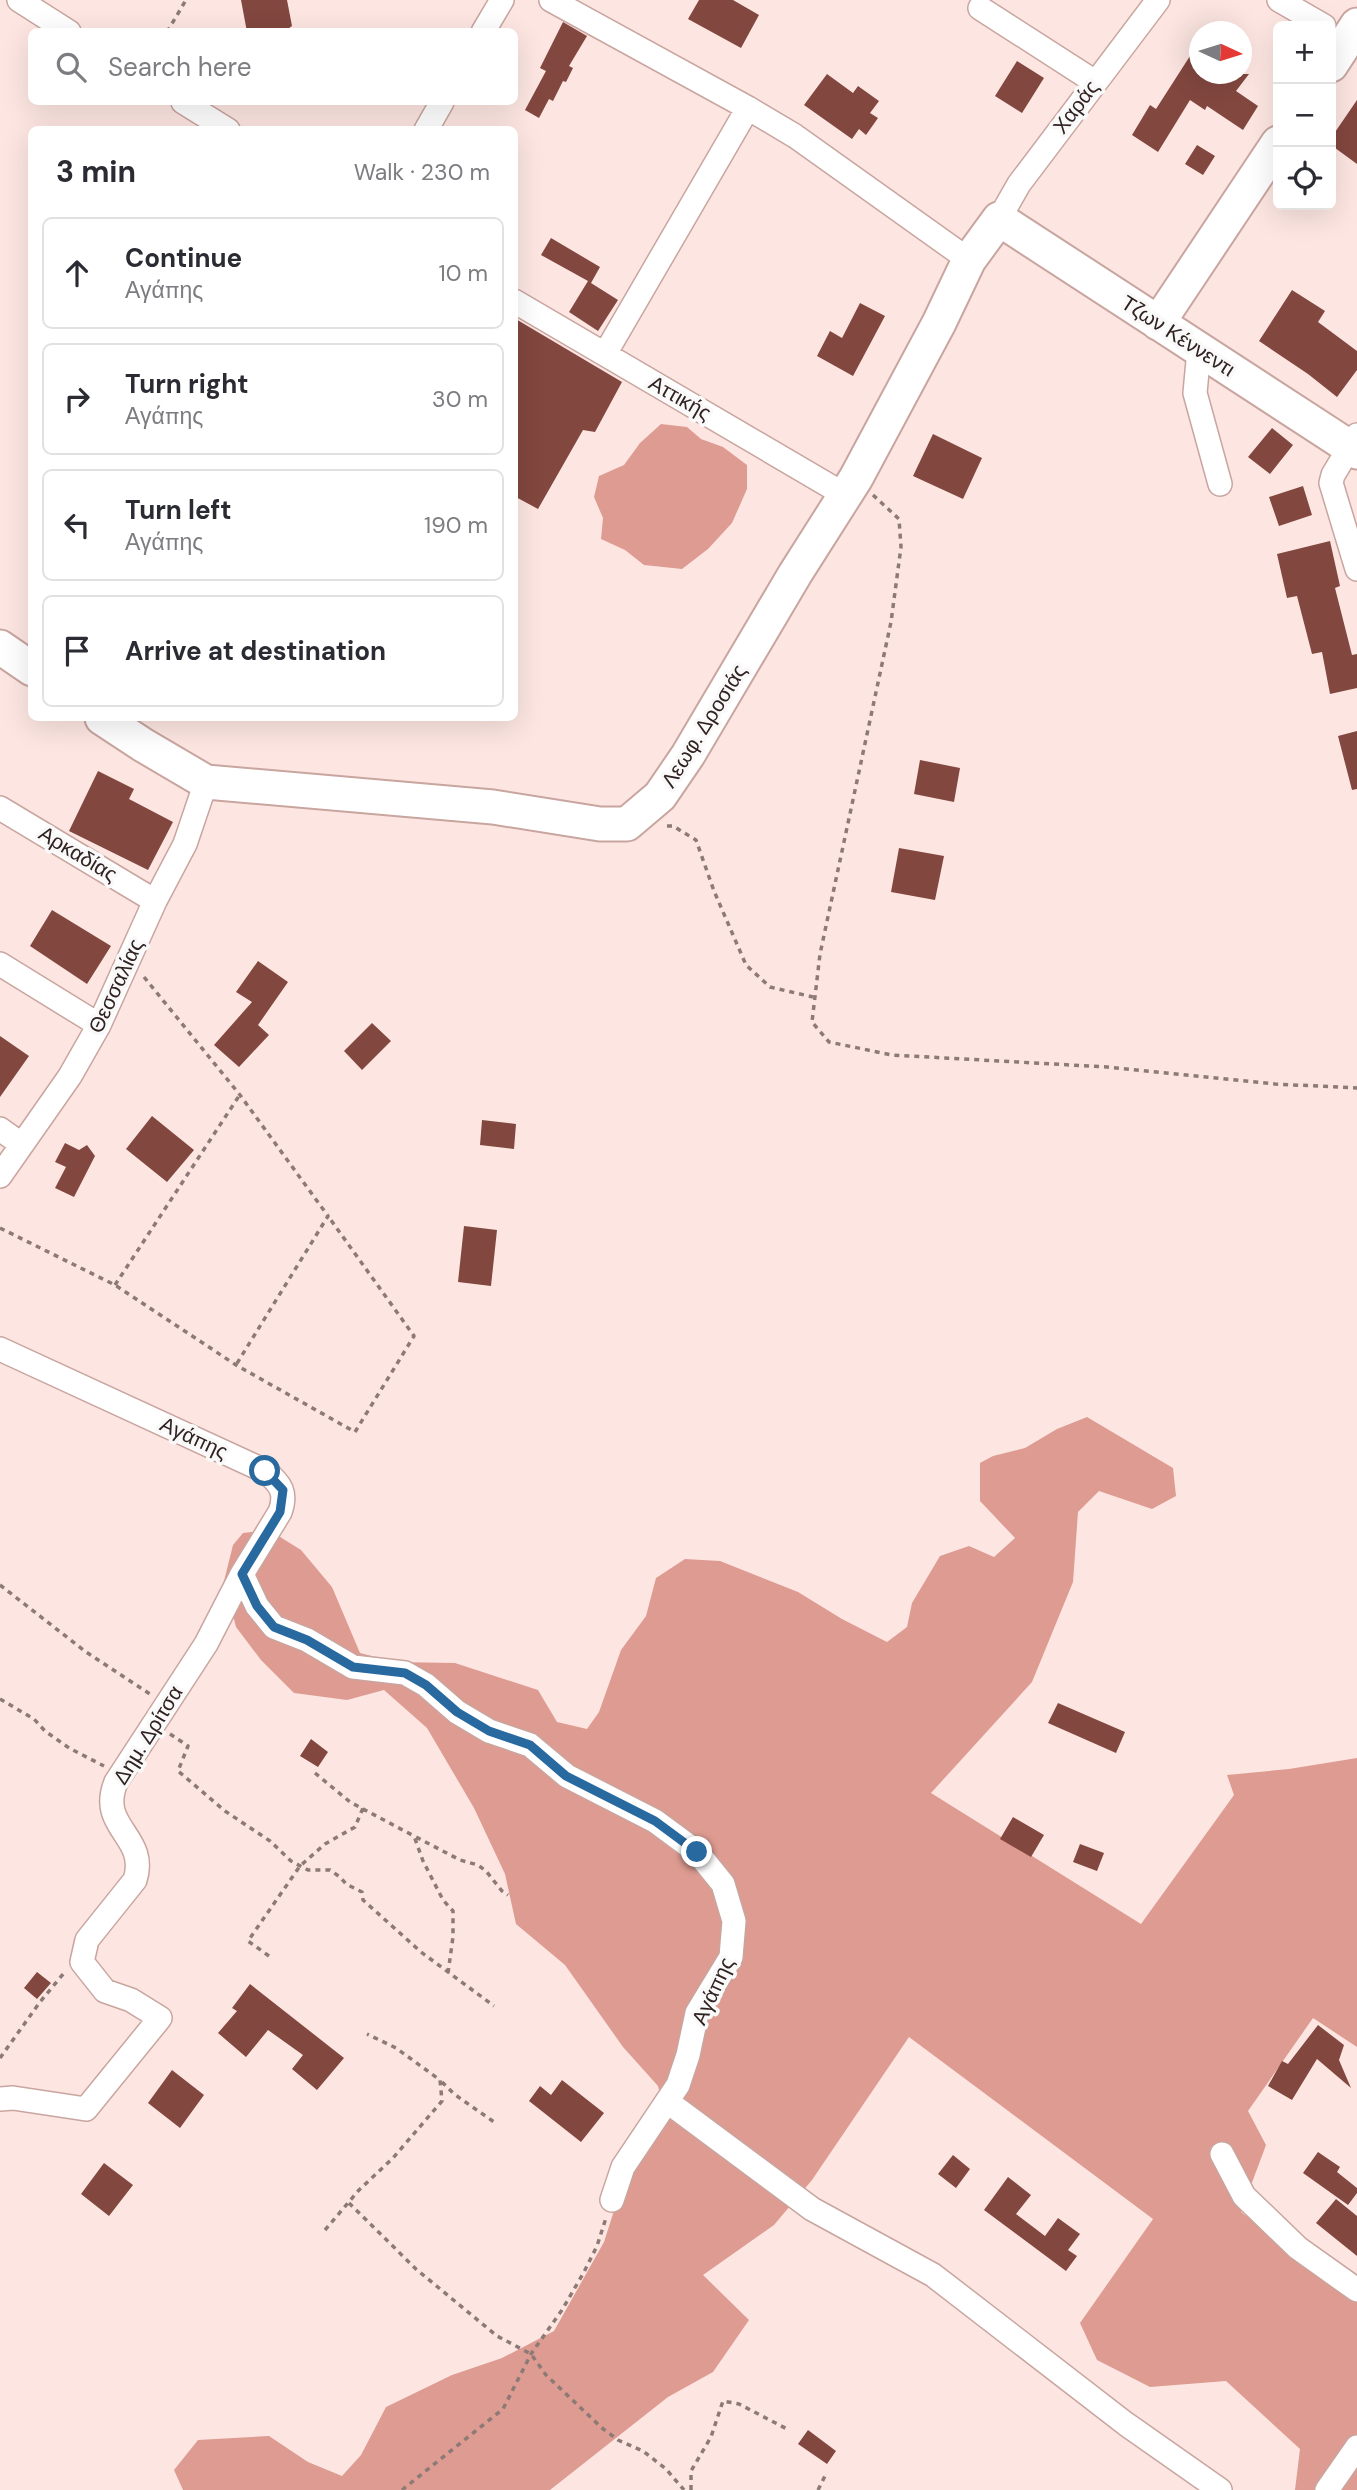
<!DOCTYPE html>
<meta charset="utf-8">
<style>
body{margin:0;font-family:"DM Sans",sans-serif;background:#f2f2f3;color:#2b2b33}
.controls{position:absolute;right:21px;top:21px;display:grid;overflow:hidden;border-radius:10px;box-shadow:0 7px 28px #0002}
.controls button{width:63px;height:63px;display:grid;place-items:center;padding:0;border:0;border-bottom:2px solid #e1e1e2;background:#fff;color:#2b2b33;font:35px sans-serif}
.compass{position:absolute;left:1189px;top:21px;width:63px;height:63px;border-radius:50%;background:#fff;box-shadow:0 7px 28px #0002;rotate:94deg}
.stop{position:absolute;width:21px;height:21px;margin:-16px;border:5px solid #28699f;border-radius:50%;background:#fff}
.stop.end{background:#28699f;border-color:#fff;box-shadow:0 2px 7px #0008}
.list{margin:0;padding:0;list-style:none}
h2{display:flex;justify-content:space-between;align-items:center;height:91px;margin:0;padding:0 28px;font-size:30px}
h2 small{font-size:23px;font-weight:400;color:#7c7c81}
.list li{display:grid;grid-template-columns:46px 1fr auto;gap:21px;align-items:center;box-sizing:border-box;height:112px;margin:0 14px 14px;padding:0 14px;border:2px solid #e1e1e2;border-radius:10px}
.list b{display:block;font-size:26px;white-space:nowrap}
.list p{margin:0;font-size:23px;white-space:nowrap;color:#7c7c81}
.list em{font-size:23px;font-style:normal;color:#7c7c81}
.icon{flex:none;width:38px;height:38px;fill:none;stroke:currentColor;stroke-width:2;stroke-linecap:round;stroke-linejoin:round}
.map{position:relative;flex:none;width:1357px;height:2490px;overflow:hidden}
.search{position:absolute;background:#fff;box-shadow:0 7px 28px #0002;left:28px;top:28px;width:490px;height:77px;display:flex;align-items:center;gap:18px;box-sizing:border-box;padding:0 24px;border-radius:10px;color:#7c7c81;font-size:26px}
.panel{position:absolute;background:#fff;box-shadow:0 7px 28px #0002;left:28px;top:126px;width:490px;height:595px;border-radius:10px}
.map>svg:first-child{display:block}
</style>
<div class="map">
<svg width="1357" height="2490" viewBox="0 0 1357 2490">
<rect width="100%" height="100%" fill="#fde6e2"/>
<path fill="#de9b91" d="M 661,424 L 687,427 L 701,439 L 723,447 L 747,465 L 747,489 L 732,523 L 708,549 L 682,569 L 644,565 L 625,550 L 601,539 L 603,518 L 594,497 L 599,476 L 624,465 L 640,443 Z
M 1087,1417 L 1173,1468 L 1176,1496 L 1152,1509 L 1099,1491 L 1078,1512 L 1073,1582 L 1032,1682 L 931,1793 L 1141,1924 L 1234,1795 L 1227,1775 L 1289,1769 L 1357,1758 L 1357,2047 L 1313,2018 L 1248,2111 L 1266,2145 L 1241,2212 L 1357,2299 L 1357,2490 L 1295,2490 L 1300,2449 L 1226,2381 L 1150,2387 L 1097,2360 L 1080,2323 L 1153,2219 L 909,2037 L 812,2180 L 774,2225 L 703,2275 L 749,2320 L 713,2372 L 668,2397 L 550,2490 L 183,2490 L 174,2470 L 198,2440 L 269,2436 L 308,2462 L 342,2476 L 361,2455 L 386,2407 L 452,2375 L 502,2358 L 554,2331 L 604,2242 L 627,2170 L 666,2116 L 658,2086 L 623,2047 L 565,1965 L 516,1924 L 505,1874 L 474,1808 L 427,1728 L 384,1690 L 347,1700 L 294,1693 L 261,1660 L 236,1627 L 224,1581 L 233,1545 L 243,1533 L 269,1530 L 301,1550 L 332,1587 L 360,1653 L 395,1662 L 455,1663 L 538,1690 L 557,1722 L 587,1729 L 599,1712 L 621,1650 L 646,1616 L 656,1578 L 685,1559 L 720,1561 L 798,1592 L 842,1619 L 887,1642 L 907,1627 L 912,1603 L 940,1556 L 969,1546 L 994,1557 L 1015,1538 L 980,1501 L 980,1463 L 993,1456 L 1025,1448 L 1057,1429 Z"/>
<path fill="#82473f" d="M 241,0 L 287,0 L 292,26 L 283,32 L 247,32 Z
M 699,0 L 733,0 L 759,15 L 741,48 L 688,19 Z
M 563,22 L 587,36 L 569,66 L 573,68 L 566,82 L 563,81 L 553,101 L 549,99 L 539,118 L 525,110 L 546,71 L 540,68 Z
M 1190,56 L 1200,63 L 1200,74 L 1249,74 L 1236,91 L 1258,106 L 1243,130 L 1207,106 L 1205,110 L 1190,100 L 1158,152 L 1132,135 L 1150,105 L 1156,109 Z
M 1017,61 L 1044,78 L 1022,113 L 995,96 Z
M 827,74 L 853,93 L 858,86 L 879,101 L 870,113 L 878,118 L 866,135 L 859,129 L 852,139 L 804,105 Z
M 1357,100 L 1357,164 L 1331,145 L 1331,138 Z
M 1197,145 L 1215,156 L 1203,175 L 1185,164 Z
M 551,238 L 600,267 L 591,283 L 618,300 L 598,331 L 569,312 L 588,281 L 541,255 Z
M 1292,290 L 1325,311 L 1318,322 L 1357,351 L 1357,370 L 1337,397 L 1308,374 L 1259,341 Z
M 860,303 L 885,316 L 853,376 L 817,356 L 830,331 L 842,338 Z
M 514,318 L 622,382 L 595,432 L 583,430 L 538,509 L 514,496 Z
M 1272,428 L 1293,445 L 1270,474 L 1248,457 Z
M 933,434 L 982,458 L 963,499 L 913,476 Z
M 1303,486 L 1312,515 L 1279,526 L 1269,497 Z
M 1330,541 L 1340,586 L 1335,588 L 1352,655 L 1357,654 L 1357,688 L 1330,694 L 1322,652 L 1312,654 L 1297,596 L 1287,598 L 1277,554 Z
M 1357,731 L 1357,789 L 1352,790 L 1338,736 Z
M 920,760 L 960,768 L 954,802 L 914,794 Z
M 98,771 L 134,789 L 129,799 L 173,822 L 148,870 L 69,831 Z
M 899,848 L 944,856 L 935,900 L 891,892 Z
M 52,910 L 111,946 L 87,984 L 30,946 Z
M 258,961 L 288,982 L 258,1025 L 269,1035 L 239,1067 L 214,1045 L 252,1002 L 236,992 Z
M 372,1023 L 391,1041 L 362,1070 L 344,1051 Z
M 0,1036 L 29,1056 L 0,1097 Z
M 152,1116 L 194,1150 L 167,1182 L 126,1149 Z
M 482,1120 L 516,1124 L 514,1149 L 480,1145 Z
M 65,1143 L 79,1150 L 87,1145 L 95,1156 L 74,1197 L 55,1188 L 66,1167 L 55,1162 Z
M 464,1226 L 497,1230 L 491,1286 L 458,1282 Z
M 1058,1703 L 1125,1732 L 1116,1753 L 1048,1723 Z
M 311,1739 L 328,1752 L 318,1767 L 300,1756 Z
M 1013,1817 L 1044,1835 L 1031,1857 L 1000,1839 Z
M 1080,1844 L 1104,1853 L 1097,1871 L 1073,1862 Z
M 37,1972 L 51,1983 L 37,1999 L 24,1988 Z
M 250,1984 L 344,2058 L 317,2090 L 292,2069 L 303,2055 L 268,2030 L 246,2057 L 218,2033 L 237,2011 L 232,2008 Z
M 1318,2025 L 1344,2045 L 1339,2060 L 1351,2088 L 1317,2059 L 1292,2100 L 1268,2086 L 1282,2061 L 1288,2064 Z
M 172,2070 L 204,2095 L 180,2128 L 148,2103 Z
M 562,2080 L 604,2113 L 581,2142 L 529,2101 L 540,2086 L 551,2095 Z
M 1318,2152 L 1340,2167 L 1337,2172 L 1357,2188 L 1357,2193 L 1348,2205 L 1303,2173 Z
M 953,2155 L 970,2169 L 956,2188 L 938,2174 Z
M 104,2163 L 133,2185 L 109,2216 L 81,2194 Z
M 1008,2177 L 1031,2195 L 1016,2214 L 1045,2236 L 1058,2218 L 1080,2234 L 1068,2250 L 1077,2256 L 1066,2271 L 984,2210 Z
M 1336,2199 L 1357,2216 L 1357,2256 L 1316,2223 Z
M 808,2430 L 836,2451 L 827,2464 L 798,2444 Z"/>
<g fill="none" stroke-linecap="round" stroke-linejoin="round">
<defs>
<path id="street" d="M 19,0 L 69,32
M 551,0 L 748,108 L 795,136 L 969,260
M 1279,0 L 1324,26
M 980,8 L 1095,82
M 483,32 L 502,0
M 183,102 L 228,130
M 426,130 L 442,102
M 999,219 L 1019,184 L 1158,0
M 514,301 L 845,495
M 1199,350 L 1195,393 L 1220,484
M 605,354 L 748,108
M 1357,435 L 1333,475 L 1331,483 L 1357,569
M 0,808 L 155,901
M 0,964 L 99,1025
M 0,1129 L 21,1144
M 0,1176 L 70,1076 L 99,1025 L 155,901 L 185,844 L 206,782
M 0,1349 L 265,1471 C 281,1484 287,1493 280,1512 L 242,1574 L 257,1606 L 274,1627 L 307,1640 L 353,1667 L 405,1673 L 426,1685 L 457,1712 L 489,1731 L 530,1745 L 567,1776 L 655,1821 L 697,1852 L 723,1884 L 734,1921 L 731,1957 L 697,2013 L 688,2055 L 678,2085 L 623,2167 L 612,2200
M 0,2099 L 13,2098 L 86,2109 L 160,2018 L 131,2000 L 105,1991 L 82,1962 L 87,1940 L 135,1880 C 149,1836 97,1828 116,1782 L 206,1644 L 242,1574
M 668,2102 L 812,2209 L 933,2275 L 1126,2424 L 1220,2490
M 1222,2154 L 1244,2196 L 1298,2248 L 1357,2290
M 1327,2490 L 1357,2447"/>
<path id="secondary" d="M 1331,65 L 1357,25
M 1158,323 L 1278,143
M 0,647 L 32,669
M 102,718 L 143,745 L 206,782 L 493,807 L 600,824 L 627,824 L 660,796 L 688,755 L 795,574 L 856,478 L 939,323 L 969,260 L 999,219 L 1357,452"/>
</defs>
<use href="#street" stroke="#c9a59f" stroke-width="26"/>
<use href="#secondary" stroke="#c9a59f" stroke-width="37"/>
<path stroke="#8c7a77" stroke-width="3.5" stroke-dasharray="5 5" stroke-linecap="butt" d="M 167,32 L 186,0
M 873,495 L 899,519 L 901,547 L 891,622 L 820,954 L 812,1022 L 829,1042 L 892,1055 L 1107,1067 L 1275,1084 L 1357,1088
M 667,826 L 673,826 L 696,840 L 714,891 L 746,965 L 770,987 L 813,997
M 144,977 L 240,1095 L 328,1216 L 236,1365
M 0,1228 L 115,1285 L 236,1365 L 355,1432 L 414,1336 L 328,1216
M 115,1285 L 239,1096
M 0,1585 L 86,1652 L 150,1694
M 0,1699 L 34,1719 L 45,1731 L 69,1748 L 104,1766
M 170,1734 L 188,1746 L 178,1771 L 225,1811 L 270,1841 L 291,1861 L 308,1870 L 330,1870 L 340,1877 L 346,1884 L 362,1892 L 363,1900 L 421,1952 L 494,2006
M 315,1773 L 350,1802 L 414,1836
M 269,1956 L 248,1941 L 300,1866 L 325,1844 L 355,1827 L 363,1808
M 448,1973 L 453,1937 L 453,1911 L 443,1900 L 423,1861 L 414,1836 L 460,1860 L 478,1865 L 486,1871 L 502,1891 L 508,1895
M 0,2058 L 40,2002 L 64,1973
M 442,2082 L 454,2094 L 494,2122
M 349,2203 L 416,2269 L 497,2336 L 531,2354 L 546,2375 L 602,2428 L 618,2440 L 643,2451 L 666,2469 L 684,2490
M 325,2230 L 359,2190 L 393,2158 L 442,2101 L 440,2080 L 396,2048 L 367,2034
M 402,2490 L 503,2409 L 531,2354 L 562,2310 L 584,2272 L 597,2246 L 606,2218
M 691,2490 L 691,2471 L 711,2437 L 723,2401 L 739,2404 L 787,2429
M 818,2490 L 825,2476"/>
<use href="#street" stroke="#fff" stroke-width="23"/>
<use href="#secondary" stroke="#fff" stroke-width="33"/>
</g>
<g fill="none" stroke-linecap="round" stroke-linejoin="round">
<path stroke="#28699f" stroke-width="9" d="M 265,1471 L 283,1490 L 280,1512 L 242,1574 L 257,1606 L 274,1627 L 307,1640 L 353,1667 L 405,1673 L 426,1685 L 457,1712 L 489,1731 L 530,1745 L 566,1776 L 655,1821 L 697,1852"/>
</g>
<g text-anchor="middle" stroke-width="7" stroke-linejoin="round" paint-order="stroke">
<g font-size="21" fill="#302220" stroke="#f9f9f9">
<text transform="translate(1076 107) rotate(-53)" y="7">Χαράς</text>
<text transform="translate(1178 336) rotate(33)" y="7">Τζων Κέννεντι</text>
<text transform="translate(680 398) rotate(30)" y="7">Αττικής</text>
<text transform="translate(704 726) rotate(-58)" y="7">Λεωφ. Δροσιάς</text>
<text transform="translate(78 854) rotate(31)" y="7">Αρκαδίας</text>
<text transform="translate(116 986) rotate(-65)" y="7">Θεσσαλίας</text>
<text transform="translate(194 1438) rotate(25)" y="7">Αγάπης</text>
<text transform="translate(148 1735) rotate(-58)" y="7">Δημ. Δρίτσα</text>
<text transform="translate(713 1991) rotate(-65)" y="7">Αγάπης</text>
</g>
</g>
</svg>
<div class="controls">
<button>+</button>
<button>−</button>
<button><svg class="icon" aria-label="locate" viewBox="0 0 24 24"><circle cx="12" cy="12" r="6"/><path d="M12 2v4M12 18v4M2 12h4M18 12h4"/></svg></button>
</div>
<svg class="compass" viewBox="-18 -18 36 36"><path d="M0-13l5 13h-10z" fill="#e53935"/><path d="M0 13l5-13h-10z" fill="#7c7c81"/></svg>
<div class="stop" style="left:265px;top:1471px"></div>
<div class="stop end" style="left:697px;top:1852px"></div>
<div class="search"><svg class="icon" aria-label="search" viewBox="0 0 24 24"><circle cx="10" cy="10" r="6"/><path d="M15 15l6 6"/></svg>Search here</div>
<section class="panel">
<h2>3 min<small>Walk · 230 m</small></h2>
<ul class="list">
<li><svg class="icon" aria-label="ahead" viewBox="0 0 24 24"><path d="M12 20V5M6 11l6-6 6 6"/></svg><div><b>Continue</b><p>Αγάπης</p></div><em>10 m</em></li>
<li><svg class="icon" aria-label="right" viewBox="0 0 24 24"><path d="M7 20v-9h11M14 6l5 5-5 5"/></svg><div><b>Turn right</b><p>Αγάπης</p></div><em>30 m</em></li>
<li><svg class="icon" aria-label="left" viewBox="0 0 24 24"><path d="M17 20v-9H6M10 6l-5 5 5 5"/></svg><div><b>Turn left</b><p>Αγάπης</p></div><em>190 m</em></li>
<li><svg class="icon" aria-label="arrive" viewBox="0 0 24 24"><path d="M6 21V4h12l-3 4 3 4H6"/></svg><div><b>Arrive at destination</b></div></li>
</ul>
</section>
</div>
